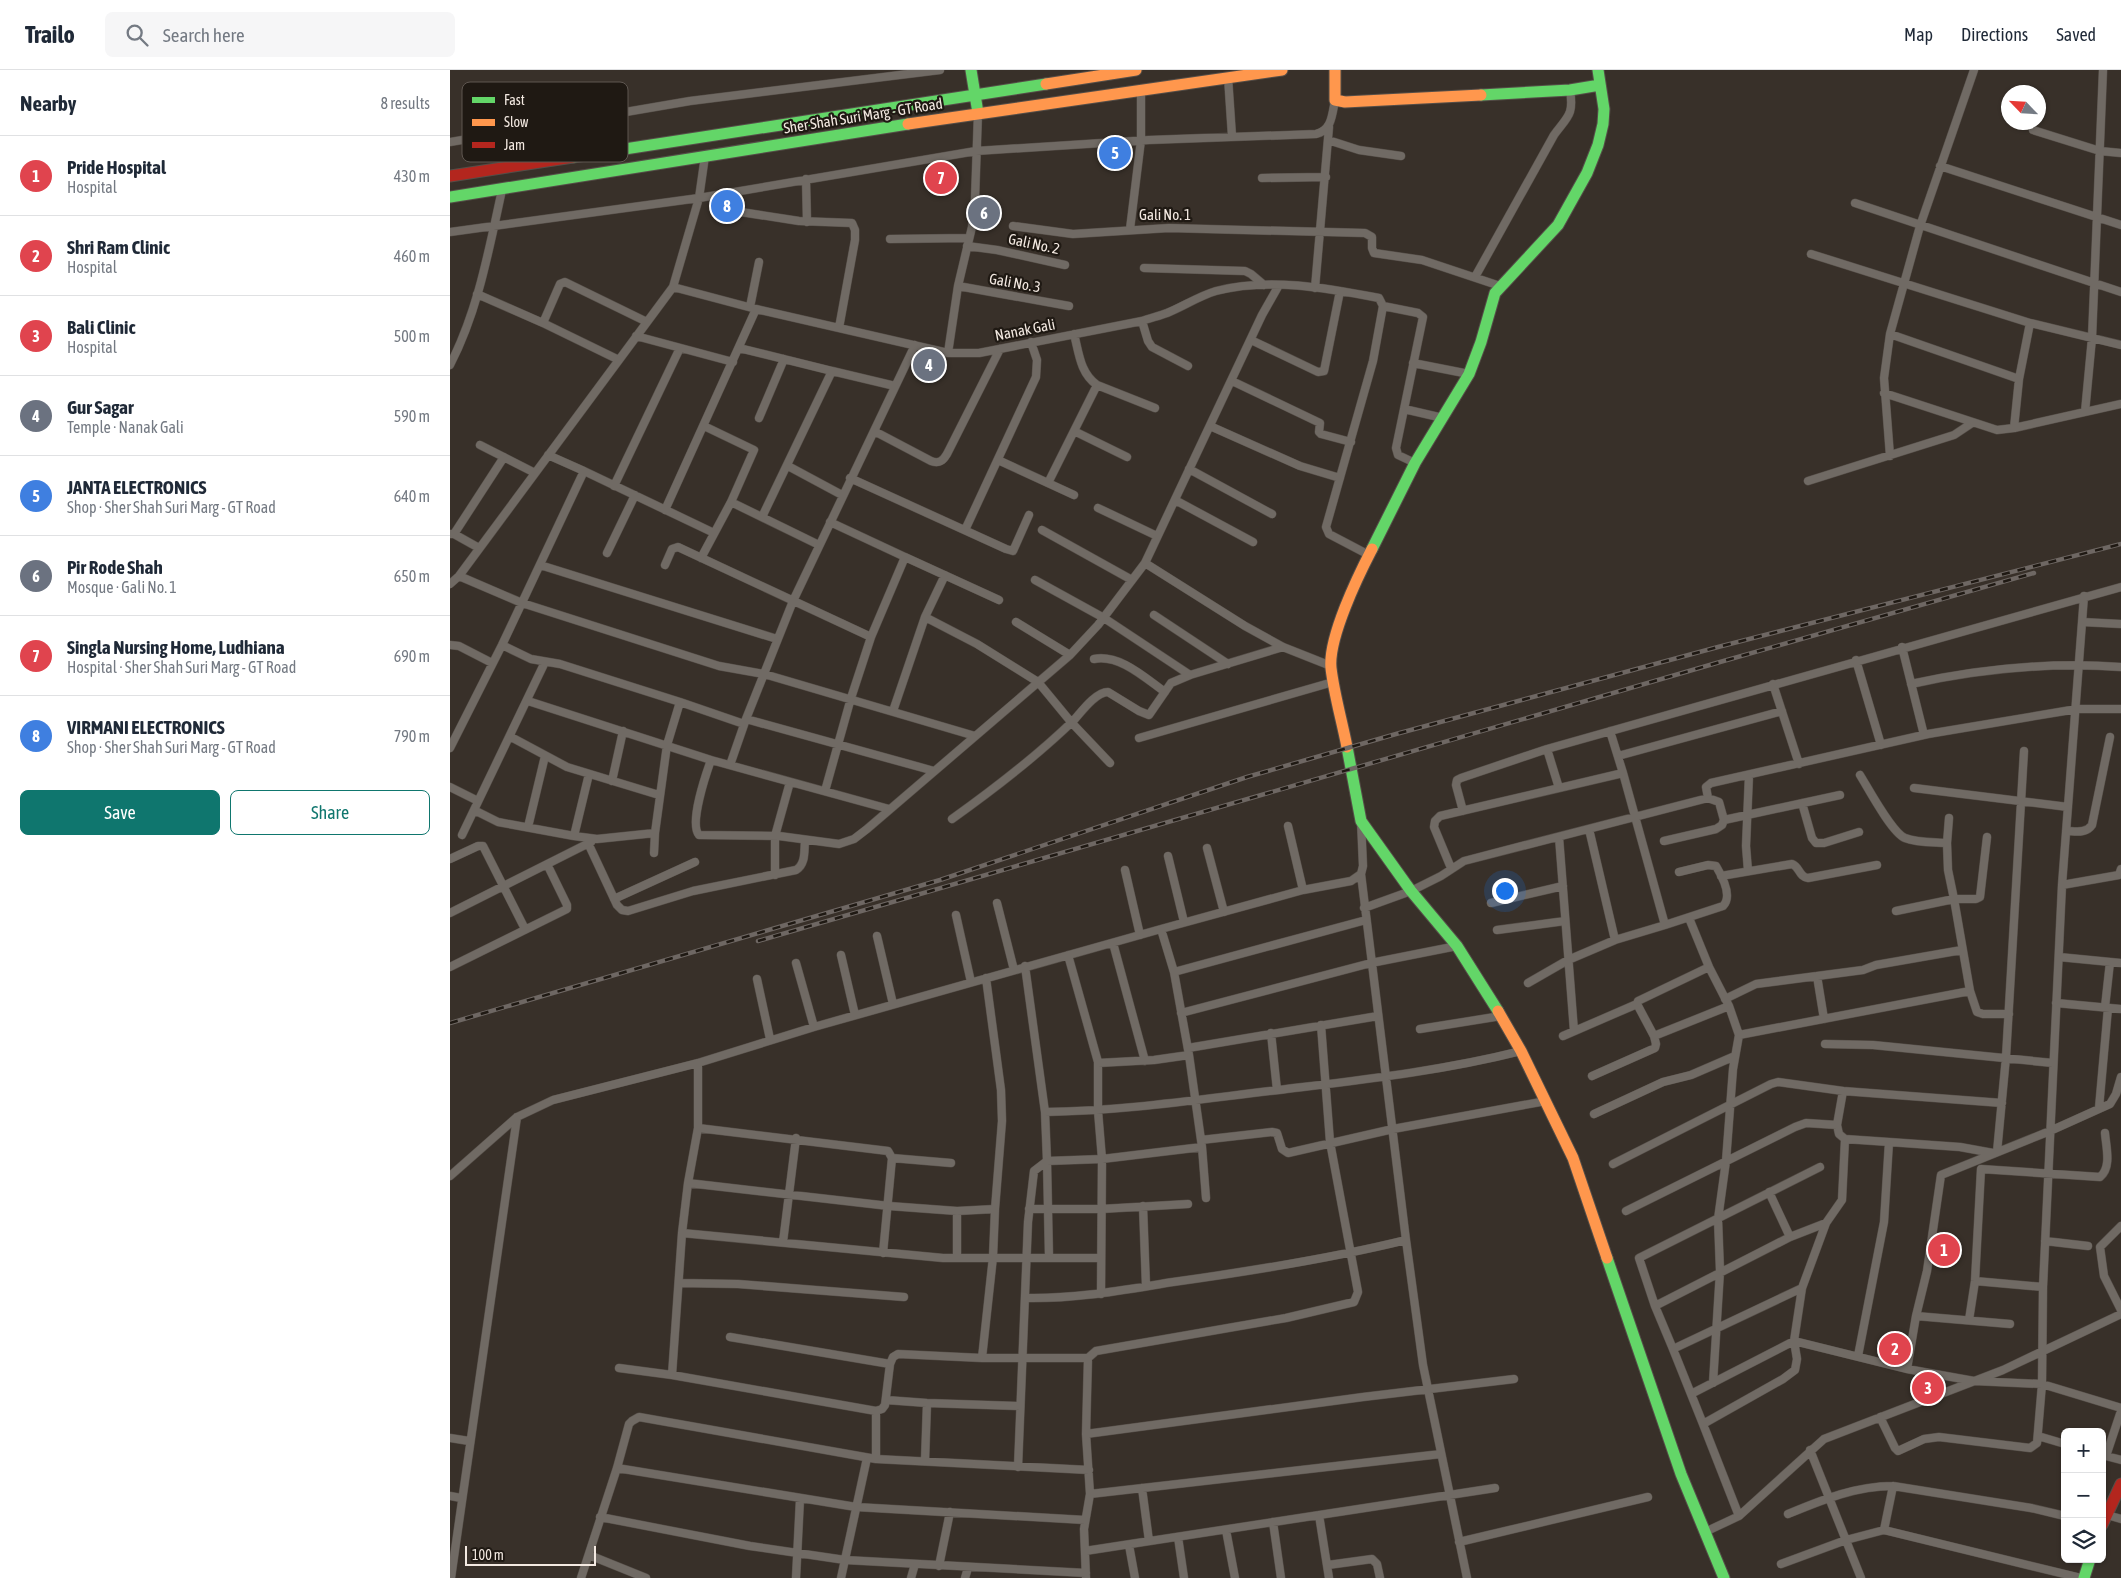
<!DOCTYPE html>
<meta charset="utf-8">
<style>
body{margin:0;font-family:"Asap Condensed",sans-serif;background:#f6f6f7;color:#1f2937}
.controls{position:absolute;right:15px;bottom:15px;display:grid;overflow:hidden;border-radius:8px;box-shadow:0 1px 4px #0004}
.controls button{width:45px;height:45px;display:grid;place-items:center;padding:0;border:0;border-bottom:1px solid #e0e1e3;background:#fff;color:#1f2937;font:25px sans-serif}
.compass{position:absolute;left:1551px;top:15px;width:45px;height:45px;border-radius:50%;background:#fff;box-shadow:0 1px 4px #0004;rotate:295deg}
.scale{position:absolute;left:15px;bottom:12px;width:131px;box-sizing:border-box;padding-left:5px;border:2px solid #f3e9e1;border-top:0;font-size:14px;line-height:18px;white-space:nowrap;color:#f3e9e1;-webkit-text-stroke:4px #1f1913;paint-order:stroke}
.you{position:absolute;left:1054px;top:820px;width:18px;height:18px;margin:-12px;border:4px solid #fff;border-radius:50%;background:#1a73e8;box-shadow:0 0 0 8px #1a73e833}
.badge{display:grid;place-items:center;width:32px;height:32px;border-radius:50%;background:#0f766e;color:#fff;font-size:16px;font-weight:700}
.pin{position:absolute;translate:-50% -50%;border:2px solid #fff;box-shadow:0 1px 5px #0006}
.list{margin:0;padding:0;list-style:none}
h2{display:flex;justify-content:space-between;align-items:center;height:65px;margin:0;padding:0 20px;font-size:21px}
h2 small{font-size:16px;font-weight:400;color:#747a83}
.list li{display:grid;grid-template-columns:32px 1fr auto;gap:15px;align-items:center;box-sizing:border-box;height:80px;padding:0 20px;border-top:1px solid #e0e1e3}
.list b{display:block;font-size:19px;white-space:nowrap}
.list p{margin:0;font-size:16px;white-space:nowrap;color:#747a83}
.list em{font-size:16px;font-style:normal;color:#747a83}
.actions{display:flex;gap:10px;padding:15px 20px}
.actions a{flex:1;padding:11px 0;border:1px solid #0f766e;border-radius:8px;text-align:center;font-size:18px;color:#0f766e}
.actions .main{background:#0f766e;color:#fff}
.icon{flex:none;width:28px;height:28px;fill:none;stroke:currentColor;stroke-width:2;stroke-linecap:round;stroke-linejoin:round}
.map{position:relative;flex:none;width:1671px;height:1508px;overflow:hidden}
header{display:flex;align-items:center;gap:30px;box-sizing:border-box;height:70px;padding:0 25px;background:#fff;border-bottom:1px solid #e0e1e3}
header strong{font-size:24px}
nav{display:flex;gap:28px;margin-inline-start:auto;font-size:18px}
.search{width:350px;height:45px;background:#f6f6f7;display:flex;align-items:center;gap:12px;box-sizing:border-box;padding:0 18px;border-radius:8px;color:#747a83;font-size:19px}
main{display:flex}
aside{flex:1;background:#fff}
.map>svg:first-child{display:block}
</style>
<header>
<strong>Trailo</strong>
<div class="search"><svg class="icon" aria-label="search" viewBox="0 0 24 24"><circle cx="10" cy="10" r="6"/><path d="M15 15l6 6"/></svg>Search here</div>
<nav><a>Map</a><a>Directions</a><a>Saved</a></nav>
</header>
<main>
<aside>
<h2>Nearby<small>8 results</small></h2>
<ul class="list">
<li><span class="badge" style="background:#e0444e">1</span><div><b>Pride Hospital</b><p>Hospital</p></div><em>430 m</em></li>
<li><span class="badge" style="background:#e0444e">2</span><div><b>Shri Ram Clinic</b><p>Hospital</p></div><em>460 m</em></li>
<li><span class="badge" style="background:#e0444e">3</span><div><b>Bali Clinic</b><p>Hospital</p></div><em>500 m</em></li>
<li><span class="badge" style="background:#6b7280">4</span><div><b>Gur Sagar</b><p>Temple · Nanak Gali</p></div><em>590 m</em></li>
<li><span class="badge" style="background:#3f7fe0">5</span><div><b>JANTA ELECTRONICS</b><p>Shop · Sher Shah Suri Marg - GT Road</p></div><em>640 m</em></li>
<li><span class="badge" style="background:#6b7280">6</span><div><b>Pir Rode Shah</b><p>Mosque · Gali No. 1</p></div><em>650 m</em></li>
<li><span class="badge" style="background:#e0444e">7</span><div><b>Singla Nursing Home, Ludhiana</b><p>Hospital · Sher Shah Suri Marg - GT Road</p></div><em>690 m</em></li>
<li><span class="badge" style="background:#3f7fe0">8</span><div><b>VIRMANI ELECTRONICS</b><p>Shop · Sher Shah Suri Marg - GT Road</p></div><em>790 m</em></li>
</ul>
<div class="actions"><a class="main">Save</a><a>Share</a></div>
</aside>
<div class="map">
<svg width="1671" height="1508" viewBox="0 0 1671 1508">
<rect width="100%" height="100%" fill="#383029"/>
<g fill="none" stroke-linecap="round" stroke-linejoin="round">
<defs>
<path id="street" d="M 778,7 L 782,66
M 1583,60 L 1650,81 L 1671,83
M 878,70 L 909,80 L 951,86
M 0,72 L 240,31 L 490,0
M 1490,96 L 1671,155
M 812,108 L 876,107
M 356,109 L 357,152
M 1405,133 L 1671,222
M 278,140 L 349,151 L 402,153 L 405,160 L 405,170 L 389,258
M 563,156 L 623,164 L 719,158 L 915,163 L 922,167 L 922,178 L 924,183 L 972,190 L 1050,216
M 680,159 L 691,70 L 691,19
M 0,162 L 249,128 L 526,81 L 699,70 L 866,64 C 882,60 882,45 885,30
M 440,169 L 519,168
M 517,176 L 547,180 L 615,195
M 1361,184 L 1580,253 L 1671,275
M 694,198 L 795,201 L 801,204 L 814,215
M 1025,207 L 1104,65 C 1118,46 1124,45 1120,20
M 508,216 L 619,236
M 865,218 L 879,57
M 27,224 L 93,253 L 110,214 L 115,212 L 197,252
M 933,236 L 968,243 L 973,247 L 946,378 L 948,385 L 965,393
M 300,237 L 309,192
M 306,239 L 498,283 L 529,283 L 692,251 C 700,248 709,246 717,243 C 734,236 749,226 766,221 C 818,207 877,218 929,228 L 933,236 L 923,291 L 876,457 L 879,464 L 919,485
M 692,251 L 698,271 L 702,277 L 738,296
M 93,253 L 169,290
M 624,264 C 629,283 630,303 647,315 L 705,338
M 1440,264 L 1569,309
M 186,266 L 283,292
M 801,270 L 868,302 L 874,301 L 890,221
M 289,278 L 382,301
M 498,283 L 508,216 L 522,157 L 525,129 L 528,43
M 963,293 L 1019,304
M 0,295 C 28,241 39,179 52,120
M 782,311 L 870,353 L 869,362 L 871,364 L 901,372
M 1434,323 L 1547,360 L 1564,358 L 1671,334
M 954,339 L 993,348
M 1635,342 L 1642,268 L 1653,0
M 309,348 L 334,289
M 254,356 L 304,380 L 281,432
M 760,356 L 850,396 L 890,408
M 1564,358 L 1569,309 L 1580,253
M 424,361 L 481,391 C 489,394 493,391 497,384 L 550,279
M 624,361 L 677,387
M 30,375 L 85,403
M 1440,386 L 1434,308 L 1440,264 L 1470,156 L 1524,0
M 548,390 L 624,425
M 338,396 L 392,425
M 739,399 L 822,444
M 134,401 L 264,463
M 400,408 L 556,479 L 563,481 L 579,445
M 1358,411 L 1504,365 L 1522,353
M 598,413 L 647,315
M 164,416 L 230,278
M 725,430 L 803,472
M 648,438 L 707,466
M 215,440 L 306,239 L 223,217
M 312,447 L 382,301 L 445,316
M 380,452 L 455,487
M 515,460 L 586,307 L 587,290 L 581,272
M 592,460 L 682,510
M 0,464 L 4,464 L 54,387
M 4,464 L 29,478
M 157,483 L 185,425
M 251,488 L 281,432 L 369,475
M 695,493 L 795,556 L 833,577 L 881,596
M 90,495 L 327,569
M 215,495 L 222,479 L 228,477 L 421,567 L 401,628 L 375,721
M 9,506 L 72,533 L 269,596 L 314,604 L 525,666
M 585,510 L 654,548 L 740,605
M 0,514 L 9,506 L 223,217 L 249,128 L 255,86
M 1634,526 L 1612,815 L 1669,805 L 1671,799
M 704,545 L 778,594
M 475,547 L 495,505
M 566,552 L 620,585
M 1632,552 L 1671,554
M 421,567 L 455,487 L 549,530
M 0,575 L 9,576 L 42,593
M 52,575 L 81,589 L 110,594 L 230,632 L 217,675 L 205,763
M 1452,577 L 1474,665
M 644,589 C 670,584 695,608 715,622
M 1406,590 L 1431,675
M 1323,614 L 1349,694
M 1461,614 C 1529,599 1601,592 1671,597
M 78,631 L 261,690 L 439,739
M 230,632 L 294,654
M 443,641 L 475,547 L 527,574 L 588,612 L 621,652 L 660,693
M 296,649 L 343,531 L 465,275
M 1160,661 L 1173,703 L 1215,855 L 1273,836 C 1283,826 1272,806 1266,796 L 1258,795 L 1229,802
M 61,667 L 117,697 L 209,725
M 689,668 L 883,612
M 0,678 L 52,575 L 134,401 L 98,385
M 1097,679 L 1109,718
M 1168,686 L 1332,641
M 261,690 C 256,704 239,754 249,765 L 329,766 L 389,774 L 404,769 L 417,759 L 620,585 L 648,555 L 695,493 L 812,245 L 829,215
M 280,695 L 296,649 L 484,701
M 1410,705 C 1418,718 1442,763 1455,768 C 1467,773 1484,772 1497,773 L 1499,748
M 162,711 L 173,661
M 0,717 L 28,731
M 1464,718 L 1618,737
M 1352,733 L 1362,768 L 1366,773 L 1374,773 L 1409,762
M 24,740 L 48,752 L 124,766 L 147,769 L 205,763 L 204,783
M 1013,741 L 1006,715 L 1007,710 L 1011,708 L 1097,679 L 1671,517
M 502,749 C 544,719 587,686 624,650 C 632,641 646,622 658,622 L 689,641 L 699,645 L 721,613 L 740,605 L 833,577
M 1274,750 L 1390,725
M 911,751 L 913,796 L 911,804 L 956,1170 L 973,1295 L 1017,1508
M 838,756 L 853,820
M 78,757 L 95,686
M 1139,759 L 1165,870
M 1616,761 C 1625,761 1636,764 1642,755 L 1660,667
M 12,765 L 95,592
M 124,766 L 139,704
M 1109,767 L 1124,961
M 1214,771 L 1266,759 L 1272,755 L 1274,750 L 1269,732 L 1258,728
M 138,773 L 167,835 L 172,840 L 178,841 L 243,821 L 346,800 C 356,794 354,781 355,770
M 757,778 L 774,842
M 718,786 L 734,852
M 0,789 L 28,776 L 33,776 L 75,859
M 1001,798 L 984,757 L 985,751 L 990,746 L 1173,703
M 675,800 L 690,865
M 1298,801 L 1296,776 L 1299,705
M 325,805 L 325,766 L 340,712
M 1271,806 L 1342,794 C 1350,797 1349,807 1358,808 L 1427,795
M 164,829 L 245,792
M 547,833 L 564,900
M 1041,833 L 1113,816
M 914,838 L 961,821 L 991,806 L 1014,791 L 1258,728 L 1256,717 L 1261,713 L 1478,664 L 1627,639 L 1671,639
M 1446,841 L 1504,829 L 1498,800 L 1497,773
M 0,843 L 141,772
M 506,845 L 521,912
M 1239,848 L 1259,897 L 1279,936 L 1289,965
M 711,859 L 724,902
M 1047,860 L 1115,851
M 427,866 L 443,934
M 663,873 L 695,991
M 391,885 L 405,945
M 618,885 L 648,992 L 648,1041 L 652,1089 L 651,1224
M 1609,887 L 1671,893
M 346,893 L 364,957
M 575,896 L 595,1042 L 597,1091 L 652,1089 L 752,1077 L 739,985 L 724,902 L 916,850
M 0,897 L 117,839 L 117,835 L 97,794
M 1367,906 L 1374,949
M 307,909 L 320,969
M 1078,913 L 1118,890 L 1165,870 L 1215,855
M 1520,921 L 1504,829 L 1526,829 L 1530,827 L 1537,767
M 1275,929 L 1306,914 L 1413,900 L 1426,895 L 1512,880
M 1606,933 L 1671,939
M 1655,937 L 1660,892
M 731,943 L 921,893 L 1007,876
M 970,959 L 1051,946
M 821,963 L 827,1020
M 1113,966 L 1187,934
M 1204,966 L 1187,934 L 1188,931 L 1259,897
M 1375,974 L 1423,975 L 1603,993
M 738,978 L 928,946
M 648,993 L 704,990 L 739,985
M 1142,1006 L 1205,978 L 1206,974 L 1204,966 L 1279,936
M 1649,1038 L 1658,938
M 595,1042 C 674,1041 751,1029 829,1020 C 910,1010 992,1001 1071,981
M 1144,1044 L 1213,1012 L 1241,1005 L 1285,986
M 1387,1055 L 1389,1064 L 1395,1069 L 1439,1072 L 1434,1152 L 1408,1286
M 248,1058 L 438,1081 L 442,1088 L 433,1183
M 751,1070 L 822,1062 L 827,1063 L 832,1079 L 838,1083 L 943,1059 L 1096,1031
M 1439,1072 L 1510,1077 L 1543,1083
M 752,1077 L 756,1128
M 1547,1082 L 1556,987 L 1574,681
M 442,1088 L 501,1093
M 1163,1094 L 1321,1014 L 1328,1012 L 1393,1021 L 1552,1033
M 0,1106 L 67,1047 L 103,1030 L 248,993 L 364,957 L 711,859 L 853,820 L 901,811 L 911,804
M 238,1113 L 439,1136 L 507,1141 L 545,1139
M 1319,1122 L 1340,1167
M 693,1136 L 696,1216
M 579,1139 L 651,1139 L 738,1134
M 507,1141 L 507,1187
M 1176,1141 L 1345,1057 L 1356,1053 L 1387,1055 L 1393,1021
M 1376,1153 L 1392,1130 L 1395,1069
M 1671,1156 L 1650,1177 L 1654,1206 L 1671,1240
M 232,1163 L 493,1188 L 651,1188
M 1595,1171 L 1638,1176
M 333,1172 L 346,1068
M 1525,1211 L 1593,1217
M 229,1213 L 288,1214 L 454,1227
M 576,1228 C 627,1229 673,1220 723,1212 C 802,1201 879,1189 956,1170
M 1205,1236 L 1340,1167 L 1376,1153 L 1352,1218 L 1344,1271 L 1347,1289 L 1345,1300 L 1333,1309 L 1253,1354 L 1289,1446
M 1466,1246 L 1560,1254
M 1519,1250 L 1525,1211 L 1531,1099 L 1650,1107 C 1662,1097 1656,1077 1655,1063
M 280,1267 L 440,1294 L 435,1335 L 432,1339 L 426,1341
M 1223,1279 L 1205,1236 L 1189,1188 L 1370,1097
M 532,1288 L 543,1187 L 545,1139 L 552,1051 L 551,1020 L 536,908
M 440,1294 L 443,1287 L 448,1284 L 532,1288 L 638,1288 L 646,1281 L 836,1248 L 904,1232 L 908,1222 L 880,1072 L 871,955
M 169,1298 L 222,1305 L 426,1341 L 426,1389
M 1457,1299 L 1466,1246 L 1477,1201 L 1491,1105 L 1600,1061 L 1660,1034 L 1666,1024 L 1671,1007
M 222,1305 L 232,1163 L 238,1113 L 248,1058 L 248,993
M 1263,1313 L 1270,1201 L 1268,1149 L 1276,1091 L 1283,999 L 1289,965 L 1520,921 L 1527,942 L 1533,944 L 1559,944
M 1241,1324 L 1223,1279 L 1352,1218
M 436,1330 L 477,1333 L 570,1336
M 1430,1347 L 1445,1378 L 1448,1381 L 1474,1369 L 1489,1367 L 1580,1378 L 1587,1373 L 1592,1314 L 1593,1217 L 1612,815
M 1253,1354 L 1241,1324 L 1344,1271 L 1457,1299 L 1524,1311 L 1592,1314 L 1671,1338
M 636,1364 L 913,1327 L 1064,1309
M 1588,1366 L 1615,1374
M 0,1368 L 19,1371
M 1360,1380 L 1411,1508
M 1652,1385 L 1671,1390
M 1656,1386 L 1671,1341
M 475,1391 L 477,1333
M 568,1397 L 578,1152 L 584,1101 L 597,1091 L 599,1187
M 167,1398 L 406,1437 L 635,1450
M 692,1418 L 699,1471
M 640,1424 L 991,1384
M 0,1426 L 11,1428
M 1338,1444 C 1372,1430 1405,1416 1443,1416 L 1581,1438 L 1615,1446
M 869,1445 L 879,1508
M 1657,1445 L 1671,1449
M 150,1447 L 300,1476 L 395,1490 L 636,1503
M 823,1452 L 831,1508
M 776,1460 L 785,1508
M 1434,1460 L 1443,1416
M 1255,1462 L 1289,1446 L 1374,1369 L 1553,1300 L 1671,1244
M 728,1467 L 734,1508
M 1009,1472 L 1198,1427
M 679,1475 L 685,1508
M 635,1481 L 1045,1418
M 139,1485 L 196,1508
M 1331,1494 L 1396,1470 L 1434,1460 L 1631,1508
M 878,1495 L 922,1489 L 927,1494 L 930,1508
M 489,1496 L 500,1442
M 1,1508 L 67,1047
M 131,1508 L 167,1398 L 179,1354 L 182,1351 L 189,1347 L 426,1389 L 639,1400
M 346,1508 L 350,1429
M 391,1508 L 417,1388
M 461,1508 L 465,1494
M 515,1508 L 518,1498
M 636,1508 L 634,1459 L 640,1424 L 636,1364 L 638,1288"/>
<path id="fast" d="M 521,0 L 528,43
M 1031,25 L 1120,20 L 1150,15
M 123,87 L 596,14
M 0,127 L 458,54
M 922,479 L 965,393 L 1019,304 L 1031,272 L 1045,223 L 1108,155 L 1137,103 L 1148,75 L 1153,54 L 1154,39 L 1148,0
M 897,677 L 911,751 L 961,821 L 1007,876 L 1048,941
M 1157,1188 L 1231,1404 L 1274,1508
M 1634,1508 L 1640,1489"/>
<path id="slow" d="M 885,0 L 885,30 L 895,32 L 1031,25
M 596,14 L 686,0
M 458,54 L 832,0
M 897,677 C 892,651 884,624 881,598 C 878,568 908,506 922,479
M 1048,941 L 1071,981 L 1123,1088 L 1157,1188"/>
<path id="jam" d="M 0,106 L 123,87
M 1652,1455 L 1671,1414"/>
</defs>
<use href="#street" stroke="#554e48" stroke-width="9"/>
<use href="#fast" stroke="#554e48" stroke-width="13"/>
<use href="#slow" stroke="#554e48" stroke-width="13"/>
<use href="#jam" stroke="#554e48" stroke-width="13"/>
<use href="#street" stroke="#706a64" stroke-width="8"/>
<use href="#fast" stroke="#63d668" stroke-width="11"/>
<use href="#slow" stroke="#ff974d" stroke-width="11"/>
<use href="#jam" stroke="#b3261e" stroke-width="11"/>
<defs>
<path id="rail" d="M 308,871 L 1270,592 L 1584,503
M 0,953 L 490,810 L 797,707 L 946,664 L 1268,577 L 1671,474"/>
</defs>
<use href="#rail" stroke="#6e6763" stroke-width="4.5"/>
<use href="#rail" stroke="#1f1913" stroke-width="2.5" stroke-dasharray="8" stroke-linecap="butt"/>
</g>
<g text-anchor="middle" stroke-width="4.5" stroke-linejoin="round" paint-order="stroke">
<g font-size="15" fill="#f3e9e1" stroke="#1f1913">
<text transform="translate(413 46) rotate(-9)" y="5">Sher Shah Suri Marg - GT Road</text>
<text x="715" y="150">Gali No. 1</text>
<text transform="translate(584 174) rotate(12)" y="5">Gali No. 2</text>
<text transform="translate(565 213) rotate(10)" y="5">Gali No. 3</text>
<text transform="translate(575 260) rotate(-11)" y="5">Nanak Gali</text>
</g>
</g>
<rect x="12" y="12" width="166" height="80" rx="8" fill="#1f1913" stroke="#5f5751" stroke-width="1"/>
<rect x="22" y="27" width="23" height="6" fill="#63d668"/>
<rect x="22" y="49" width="23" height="7" fill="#ff974d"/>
<rect x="22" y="72" width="23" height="6" fill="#b3261e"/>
<g font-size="14" fill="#f3e9e1">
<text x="54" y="35">Fast</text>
<text x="54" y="57">Slow</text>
<text x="54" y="80">Jam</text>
</g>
</svg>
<div class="controls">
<button>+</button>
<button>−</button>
<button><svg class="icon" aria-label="layers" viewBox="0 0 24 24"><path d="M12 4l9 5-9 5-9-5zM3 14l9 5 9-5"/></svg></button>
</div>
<svg class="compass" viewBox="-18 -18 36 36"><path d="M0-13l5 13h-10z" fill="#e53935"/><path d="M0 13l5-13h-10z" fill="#747a83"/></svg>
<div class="scale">100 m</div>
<div class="you"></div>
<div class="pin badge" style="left:1494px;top:1180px;background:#e0444e">1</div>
<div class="pin badge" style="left:1445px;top:1279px;background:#e0444e">2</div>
<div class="pin badge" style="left:1478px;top:1318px;background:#e0444e">3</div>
<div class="pin badge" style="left:479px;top:295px;background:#6b7280">4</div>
<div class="pin badge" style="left:665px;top:83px;background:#3f7fe0">5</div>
<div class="pin badge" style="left:534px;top:143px;background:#6b7280">6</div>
<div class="pin badge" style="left:491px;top:108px;background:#e0444e">7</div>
<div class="pin badge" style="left:277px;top:136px;background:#3f7fe0">8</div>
</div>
</main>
